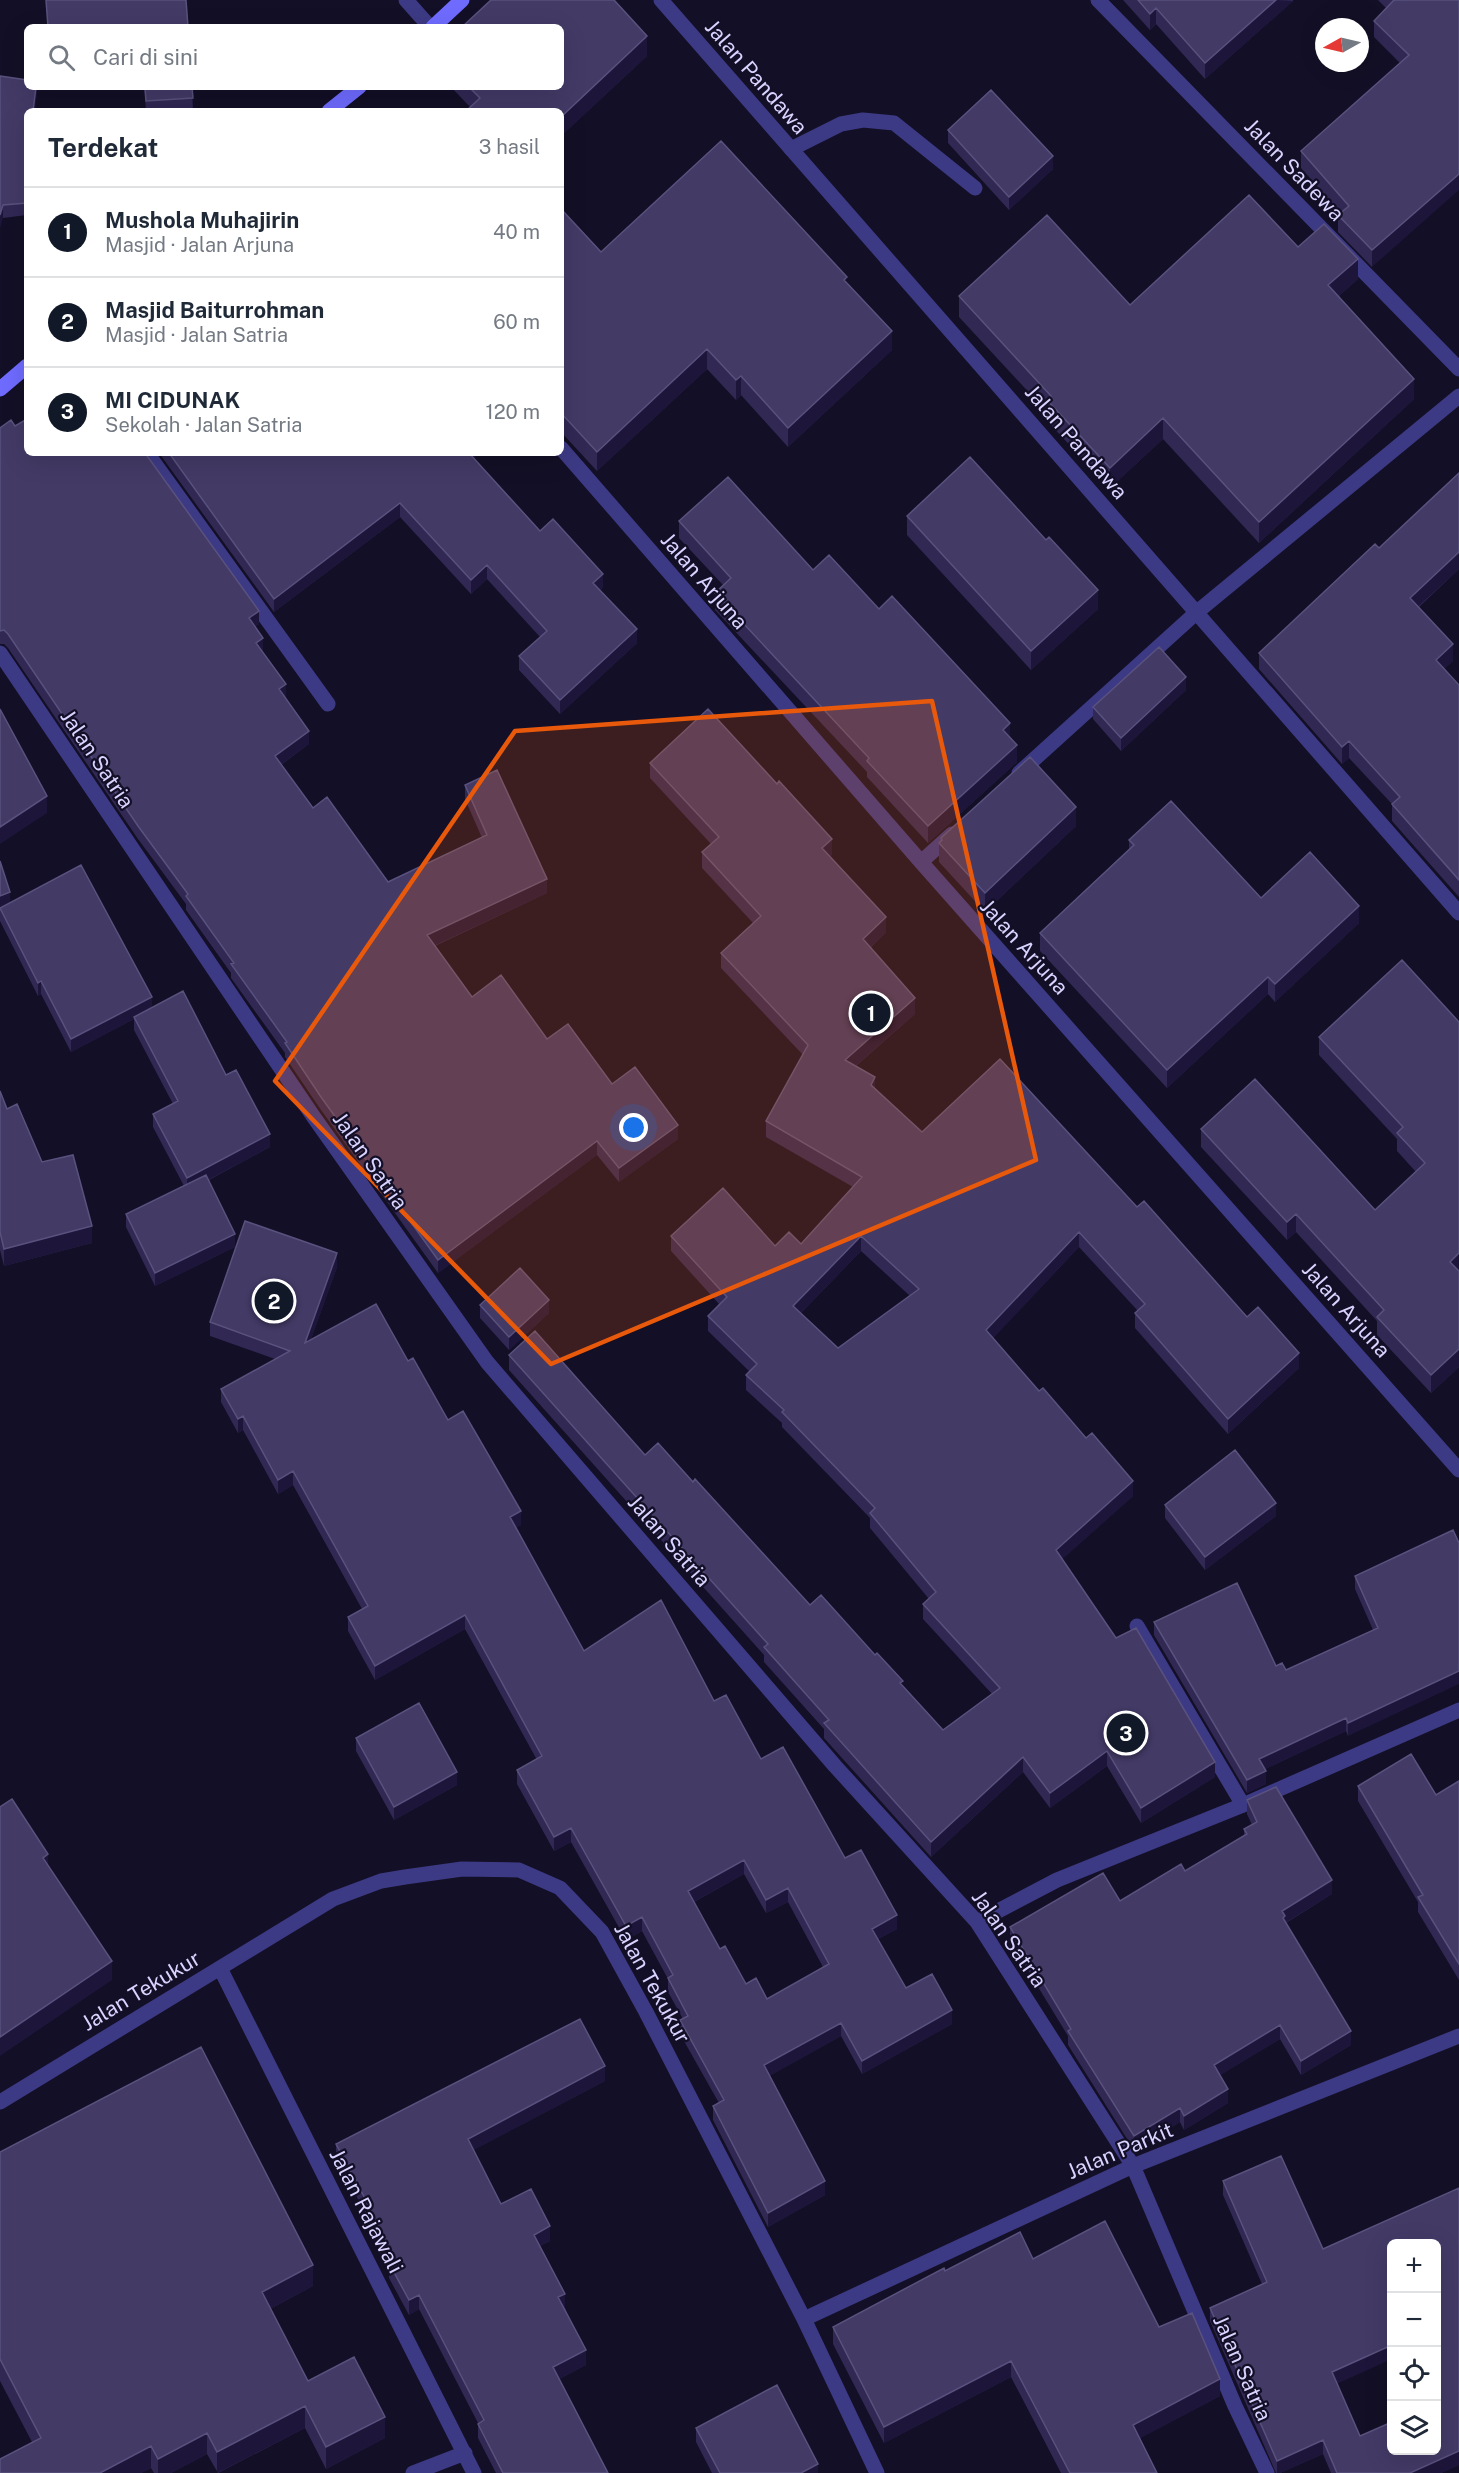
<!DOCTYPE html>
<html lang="id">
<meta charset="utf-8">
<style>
body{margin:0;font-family:"Public Sans",sans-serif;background:#f6f6f7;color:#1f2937}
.controls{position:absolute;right:18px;bottom:18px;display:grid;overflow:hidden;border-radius:9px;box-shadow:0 6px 24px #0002}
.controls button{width:54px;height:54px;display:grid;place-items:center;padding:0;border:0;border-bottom:2px solid #e0e1e3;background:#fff;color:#1f2937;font:30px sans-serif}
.compass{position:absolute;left:1315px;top:18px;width:54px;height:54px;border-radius:50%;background:#fff;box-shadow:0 6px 24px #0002;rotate:262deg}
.you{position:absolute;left:634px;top:1128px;width:21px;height:21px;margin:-15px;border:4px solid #fff;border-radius:50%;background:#1a73e8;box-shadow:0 0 0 9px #1a73e833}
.badge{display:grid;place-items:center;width:39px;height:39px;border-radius:50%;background:#111827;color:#fff;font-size:20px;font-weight:700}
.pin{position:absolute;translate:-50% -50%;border:3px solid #fff;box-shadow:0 2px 6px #0006}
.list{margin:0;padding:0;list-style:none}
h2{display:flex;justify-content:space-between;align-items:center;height:78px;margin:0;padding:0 24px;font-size:26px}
h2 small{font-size:20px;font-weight:400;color:#747a83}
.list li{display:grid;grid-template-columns:39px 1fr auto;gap:18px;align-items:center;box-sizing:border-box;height:90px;padding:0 24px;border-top:2px solid #e0e1e3}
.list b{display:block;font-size:22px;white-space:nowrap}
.list p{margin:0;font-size:20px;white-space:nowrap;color:#747a83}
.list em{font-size:20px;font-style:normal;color:#747a83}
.icon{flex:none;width:33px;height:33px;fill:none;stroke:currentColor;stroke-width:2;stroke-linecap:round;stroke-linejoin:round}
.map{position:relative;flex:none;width:1459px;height:2473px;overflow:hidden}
.search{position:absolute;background:#fff;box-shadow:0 6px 24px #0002;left:24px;top:24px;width:540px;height:66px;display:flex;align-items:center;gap:15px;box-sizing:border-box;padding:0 21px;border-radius:9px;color:#747a83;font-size:22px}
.panel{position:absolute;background:#fff;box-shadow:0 6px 24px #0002;left:24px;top:108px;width:540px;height:348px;border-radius:9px}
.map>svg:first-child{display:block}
</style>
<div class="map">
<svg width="1459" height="2473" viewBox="0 0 1459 2473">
<rect width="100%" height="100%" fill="#130f26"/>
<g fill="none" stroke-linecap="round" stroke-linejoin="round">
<path stroke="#3d3a85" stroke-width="15" d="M 791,149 L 841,124 L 863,120 L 894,123 L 975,188
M 1137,1626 L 1243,1805"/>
<path stroke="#3d3a85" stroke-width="15" d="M 406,0 L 430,27
M 661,0 L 1459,913
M 1098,0 L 1459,369
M 561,448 L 921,862 L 1459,1470
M 147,453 L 328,704
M 0,653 L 313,1116 L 487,1362 L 835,1766 L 977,1922 L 1133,2166 L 1235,2406 L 1267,2473
M 1019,773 L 1197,612 L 1459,396
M 921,862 L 952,834
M 977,1922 L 1057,1880 L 1243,1805 L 1459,1710
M 220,1968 L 474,2473
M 0,2102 L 333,1899 L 381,1881 L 405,1877 L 462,1869 L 519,1870 L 560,1888 L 602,1932 L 646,2012 L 804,2319 L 877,2473
M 804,2319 L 1133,2166 L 1459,2036
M 413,2473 L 465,2453"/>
<path stroke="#6f6bff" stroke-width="15" d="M 433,27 L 462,0
M 329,111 L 359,87
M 0,389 L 27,366"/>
</g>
<path fill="#312854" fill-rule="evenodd" d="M 1123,0 L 1293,0 L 1293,1 L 1205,79 L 1156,24 L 1150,30 Z
M 1378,0 L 1459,0 L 1372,267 L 1338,232 L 1338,215 L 1341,213 L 1301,168 L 1301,151 L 1400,63 L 1374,37 L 1374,21 L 1386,8 Z
M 647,56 L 561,136 L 561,111 L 470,107 L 451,87 L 561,87 Z
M 0,76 L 37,87 L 37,94 L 27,111 L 27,215 L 3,218 Z
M 144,87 L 192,87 L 193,111 L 146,111 Z
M 948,130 L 1053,169 L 1009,210 L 948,143 Z
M 561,209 L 601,252 L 847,283 L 892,350 L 788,447 L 741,395 L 736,400 L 707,369 L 597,471 L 561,432 Z
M 1298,247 L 1358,279 L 1339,296 L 1414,399 L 1259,543 L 1163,439 L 1110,488 L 1047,421 L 1047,412 L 959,317 L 959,296 L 1130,305 Z
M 15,426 L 259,624 L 255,627 L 262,652 L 309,744 L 281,765 L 313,808 L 388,882 L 482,838 L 465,799 L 465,785 L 547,893 L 435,946 L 472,997 L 547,1039 L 612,1084 L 678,1139 L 619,1182 L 597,1155 L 438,1273 L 321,1110 L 285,1057 L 285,1053 L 231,978 L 231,973 L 186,910 L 186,904 L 138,839 L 8,648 L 4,644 L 0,644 L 0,428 Z
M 159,453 L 475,453 L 475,459 L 540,531 L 603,587 L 600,590 L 637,643 L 560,714 L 519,670 L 519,656 L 540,637 L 487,579 L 471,594 L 400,517 L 274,612 Z
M 1459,473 L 1459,569 L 1419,607 L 1453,661 L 1444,669 L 1459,685 L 1459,897 L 1392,821 L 1392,804 L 1349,758 L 1342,764 L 1259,669 L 1259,653 L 1379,548 Z
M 907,516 L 1098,609 L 1031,670 L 907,535 Z
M 679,521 L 813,570 L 879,609 L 1010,738 L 1017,762 L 928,843 L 867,777 L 867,772 L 715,610 L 715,593 L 723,585 L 679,538 Z
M 1186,690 L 1121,751 L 1093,719 L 1093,707 Z
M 650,763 L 832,854 L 830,856 L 886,932 L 871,947 L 915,1014 L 856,1066 L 875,1089 L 922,1132 L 1137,1207 L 1299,1368 L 1228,1434 L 1135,1328 L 1135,1313 L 1138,1311 L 1079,1247 L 993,1338 L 1133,1496 L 1062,1559 L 1116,1638 L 1215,1777 L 1141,1823 L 1107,1766 L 1050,1808 L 1023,1772 L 931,1857 L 824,1738 L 824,1729 L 764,1662 L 764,1655 L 509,1370 L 509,1355 L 645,1455 L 693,1482 L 810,1605 L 903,1686 L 943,1730 L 992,1694 L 923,1619 L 923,1604 L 929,1599 L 870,1528 L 870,1518 L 782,1427 L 782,1423 L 746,1390 L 746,1375 L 749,1371 L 708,1331 L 708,1316 L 719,1304 L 671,1251 L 671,1236 L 775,1246 L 801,1244 L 853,1187 L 766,1137 L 766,1121 L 803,1055 L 721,968 L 721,953 L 753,923 L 702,868 L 702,852 L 711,844 L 650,778 ZM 861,1251 L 910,1296 L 838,1348 L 801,1313 Z
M 1076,826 L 985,912 L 939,862 L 939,843 L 941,841 L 941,838 Z
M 1129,840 L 1261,898 L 1359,923 L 1275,1002 L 1268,994 L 1167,1088 L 1040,951 L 1040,933 L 1129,849 Z
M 0,861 L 10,902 L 152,1007 L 226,1075 L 270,1147 L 209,1180 L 235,1247 L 155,1286 L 126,1227 L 126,1214 L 184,1186 L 153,1127 L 153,1114 L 173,1104 L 134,1030 L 134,1019 L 71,1052 L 41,994 L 38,996 L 0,921 Z
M 1459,1022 L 1459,1367 L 1431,1393 L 1377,1335 L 1377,1321 L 1296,1232 L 1287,1240 L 1201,1147 L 1201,1129 L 1375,1210 L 1416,1172 L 1397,1151 L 1397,1139 L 1319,1055 L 1319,1037 Z
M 0,1091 L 7,1109 L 42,1162 L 92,1243 L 4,1266 L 0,1250 Z
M 337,1267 L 311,1339 L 408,1361 L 521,1525 L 516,1527 L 584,1651 L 714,1701 L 761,1759 L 845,1858 L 897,1929 L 878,1939 L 906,1988 L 952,2024 L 862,2074 L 841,2036 L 769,2076 L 825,2195 L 768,2227 L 713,2120 L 713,2106 L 719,2103 L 680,2034 L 680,2020 L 683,2019 L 668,1992 L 668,1979 L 642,1931 L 626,1940 L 571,1842 L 554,1851 L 517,1784 L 517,1770 L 537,1760 L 465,1629 L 375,1680 L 348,1631 L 348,1617 L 362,1609 L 293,1485 L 278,1494 L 243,1430 L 238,1433 L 221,1402 L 221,1389 L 275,1359 L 210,1336 L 210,1322 ZM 744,1874 L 766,1913 L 788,1902 L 823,1967 L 767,1999 L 746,1984 L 720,1949 L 694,1902 Z
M 480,1305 L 549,1313 L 509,1350 L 480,1318 Z
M 1165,1505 L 1276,1516 L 1205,1570 L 1165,1518 Z
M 1453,1530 L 1348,1736 L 1346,1731 L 1265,1769 L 1266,1784 L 1247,1793 L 1154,1635 L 1154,1622 L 1276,1666 L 1286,1670 L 1373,1630 L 1355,1589 L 1355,1576 Z
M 356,1738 L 457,1785 L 394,1820 L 356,1751 Z
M 1459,1781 L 1459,1980 L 1418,1912 L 1418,1902 L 1358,1801 L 1358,1786 L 1436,1795 Z
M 1247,1800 L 1332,1894 L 1286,1923 L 1351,2045 L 1301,2075 L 1280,2039 L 1220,2075 L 1228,2103 L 1184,2130 L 1180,2122 L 1134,2150 L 1068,2045 L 1068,2036 L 1010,1941 L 1010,1927 L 1120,1901 L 1185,1871 L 1244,1835 L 1244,1829 L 1252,1825 L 1247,1814 Z
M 605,2081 L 473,2150 L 501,2204 L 550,2241 L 540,2246 L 565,2308 L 586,2365 L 559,2379 L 608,2473 L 496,2473 L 478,2438 L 478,2423 L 419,2309 L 409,2315 L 389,2278 L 389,2270 L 365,2223 L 365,2212 L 336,2159 L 336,2144 Z
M 0,2152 L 313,2286 L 270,2309 L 308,2381 L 385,2438 L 326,2469 L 305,2428 L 218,2473 L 207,2454 L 171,2473 L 154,2473 L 151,2468 L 141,2473 L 0,2473 L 32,2442 L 0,2381 Z
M 1223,2181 L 1323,2249 L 1459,2188 L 1459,2465 L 1441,2473 L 1331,2473 L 1323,2454 L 1280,2473 L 1276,2473 L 1210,2321 L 1210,2308 L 1262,2284 L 1223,2195 ZM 1437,2244 L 1437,2451 L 1360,2436 L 1337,2383 Z
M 1033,2259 L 1159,2327 L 1220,2396 L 1140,2438 L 1157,2473 L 1061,2473 L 1011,2377 L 884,2443 L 833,2344 L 833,2327 L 945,2271 Z
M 696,2428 L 818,2473 L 712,2473 L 696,2442 Z"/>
<path fill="#1d163a" d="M 1276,0 L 1293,1 L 1205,79 L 1205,63 Z
M 1156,8 L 1156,24 L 1150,30 L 1150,14 Z
M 647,36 L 647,56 L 561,136 L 561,117 Z
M 36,87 L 37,87 L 37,94 L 35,111 L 33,111 Z
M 1053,156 L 1053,169 L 1009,210 L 1009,197 Z
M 1459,174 L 1459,190 L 1372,267 L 1372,250 Z
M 3,205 L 3,218 L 0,228 L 0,215 Z
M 1358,259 L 1358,279 L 1328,306 L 1328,285 Z
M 892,331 L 892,350 L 788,447 L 788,428 Z
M 707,349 L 707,369 L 597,471 L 597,452 Z
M 741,376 L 741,395 L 736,400 L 736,380 Z
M 1414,379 L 1414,399 L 1259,543 L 1259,522 Z
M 1163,418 L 1163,439 L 1110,488 L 1110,468 Z
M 468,453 L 475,453 L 475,461 Z
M 400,503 L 400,517 L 274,612 L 274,599 Z
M 1459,552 L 1459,569 L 1410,614 L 1410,598 Z
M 487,565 L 487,579 L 471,594 L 471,580 Z
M 603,574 L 603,587 L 593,596 L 593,583 Z
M 1098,590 L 1098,609 L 1031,670 L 1031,651 Z
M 259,611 L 259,624 L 249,632 L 249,618 Z
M 637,629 L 637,643 L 560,714 L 560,700 Z
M 263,638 L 263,652 L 256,657 L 256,643 Z
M 1453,644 L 1453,661 L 1436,676 L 1436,660 Z
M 1186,677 L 1186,690 L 1121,751 L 1121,738 Z
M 286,684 L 286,698 L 279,703 L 279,689 Z
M 1010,723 L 1010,740 L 1003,730 Z
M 309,731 L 309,744 L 275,769 L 275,756 Z
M 1349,741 L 1349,758 L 1342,764 L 1342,747 Z
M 1017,745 L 1017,762 L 928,843 L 928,826 Z
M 47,796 L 47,813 L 0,844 L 0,827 Z
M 1076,807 L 1076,826 L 985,912 L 985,893 Z
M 832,839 L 832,854 L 822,863 L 822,848 Z
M 547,879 L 547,893 L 427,949 L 427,935 Z
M 10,892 L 10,910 L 0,908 L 0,896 Z
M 1359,906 L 1359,923 L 1275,1002 L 1275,984 Z
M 886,917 L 886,932 L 863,954 L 863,939 Z
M 1268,977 L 1268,994 L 1167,1088 L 1167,1070 Z
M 41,981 L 41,994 L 38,996 L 38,983 Z
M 152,997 L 152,1010 L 134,1017 L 134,1019 L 71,1052 L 71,1039 Z
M 915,998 L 915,1014 L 845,1075 L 845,1060 Z
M 875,1077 L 875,1092 L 871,1085 Z
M 678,1125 L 678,1139 L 619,1182 L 619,1168 Z
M 270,1134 L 270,1147 L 187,1191 L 187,1178 Z
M 597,1141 L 597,1155 L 438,1273 L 438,1260 Z
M 1296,1214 L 1296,1232 L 1287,1240 L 1287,1222 Z
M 92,1226 L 92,1243 L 4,1266 L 4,1249 Z
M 1079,1232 L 1079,1247 L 986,1346 L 986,1330 Z
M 235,1234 L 235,1247 L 155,1286 L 155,1273 Z
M 861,1236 L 861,1251 L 793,1321 L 793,1306 Z
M 337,1253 L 337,1267 L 305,1356 L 305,1343 Z
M 1459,1253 L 1459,1271 L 1450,1262 Z
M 549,1300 L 549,1313 L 509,1350 L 509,1337 Z
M 1459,1349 L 1459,1367 L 1431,1393 L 1431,1375 Z
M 1299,1353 L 1299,1368 L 1228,1434 L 1228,1419 Z
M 243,1416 L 243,1430 L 238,1433 L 238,1419 Z
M 293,1471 L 293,1485 L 278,1494 L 278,1480 Z
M 1133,1481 L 1133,1496 L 1056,1565 L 1056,1550 Z
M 1276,1503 L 1276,1516 L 1205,1570 L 1205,1557 Z
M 521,1511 L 521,1525 L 510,1530 L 510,1517 Z
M 465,1615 L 465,1629 L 375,1680 L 375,1666 Z
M 1459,1671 L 1459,1684 L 1348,1736 L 1348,1723 Z
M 1346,1718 L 1346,1731 L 1259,1772 L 1259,1759 Z
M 1107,1751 L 1107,1766 L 1050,1808 L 1050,1793 Z
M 1023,1757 L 1023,1772 L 931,1857 L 931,1842 Z
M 1215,1762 L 1215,1777 L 1141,1823 L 1141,1808 Z
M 1266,1771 L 1266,1784 L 1247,1793 L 1247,1780 Z
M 457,1772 L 457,1785 L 394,1820 L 394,1807 Z
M 571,1828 L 571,1842 L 554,1851 L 554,1837 Z
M 48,1854 L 48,1873 L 43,1858 Z
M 744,1860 L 744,1874 L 688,1905 L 688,1891 Z
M 1332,1880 L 1332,1894 L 1285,1923 L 1285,1930 L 1282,1911 Z
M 788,1888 L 788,1902 L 766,1913 L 766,1900 Z
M 897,1915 L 897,1929 L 872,1942 L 872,1929 Z
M 642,1917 L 642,1931 L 626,1940 L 626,1926 Z
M 112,1961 L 112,1980 L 0,2056 L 0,2037 Z
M 952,2010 L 952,2024 L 862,2074 L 862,2061 Z
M 841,2023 L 841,2036 L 764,2079 L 764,2065 Z
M 1280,2025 L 1280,2039 L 1214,2079 L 1214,2065 Z
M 1351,2031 L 1351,2045 L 1301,2075 L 1301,2061 Z
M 605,2066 L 605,2081 L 468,2153 L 468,2139 Z
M 1228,2089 L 1228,2103 L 1184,2130 L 1184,2116 Z
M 1180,2108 L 1180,2122 L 1134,2150 L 1134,2136 Z
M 825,2181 L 825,2195 L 768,2227 L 768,2213 Z
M 550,2226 L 550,2241 L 534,2249 L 534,2235 Z
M 313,2265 L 313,2286 L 262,2313 L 262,2292 Z
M 565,2294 L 565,2308 L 558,2312 L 558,2297 Z
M 419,2295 L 419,2309 L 409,2315 L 409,2300 Z
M 1392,2345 L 1392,2359 L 1332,2386 L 1332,2372 Z
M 586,2350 L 586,2365 L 553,2382 L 553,2367 Z
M 1011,2361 L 1011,2377 L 884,2443 L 884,2427 Z
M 1220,2379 L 1220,2396 L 1133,2442 L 1133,2425 Z
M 305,2406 L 305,2428 L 217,2473 L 217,2452 Z
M 385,2417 L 385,2438 L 326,2469 L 326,2447 Z
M 207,2433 L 207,2454 L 171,2473 L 158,2473 L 158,2459 Z
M 1323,2440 L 1323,2454 L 1280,2473 L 1277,2473 L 1277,2461 Z
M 151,2446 L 151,2468 L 141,2473 L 100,2473 Z
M 1459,2451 L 1459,2465 L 1441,2473 L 1410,2473 Z
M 818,2464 L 818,2473 L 801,2473 Z"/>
<path fill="#433a66" stroke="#5a527e" stroke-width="1.5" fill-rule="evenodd" d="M 46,0 L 186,0 L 188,27 L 48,27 Z
M 491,0 L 614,0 L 647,36 L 561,117 L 561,111 L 466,111 L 480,98 L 469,87 L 561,87 L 561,27 L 462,27 Z
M 1138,0 L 1276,0 L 1205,63 L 1156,8 L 1150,14 Z
M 1394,0 L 1459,0 L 1459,174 L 1372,250 L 1338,215 L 1349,206 L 1301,151 L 1409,55 L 1374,21 Z
M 0,76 L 27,80 L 27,87 L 36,87 L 33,111 L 27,111 L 27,153 L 25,165 L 27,165 L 27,203 L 3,205 L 0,215 Z
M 145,87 L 192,87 L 193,98 L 146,101 Z
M 991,90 L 1053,156 L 1009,197 L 948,130 Z
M 721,141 L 847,277 L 844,280 L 892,331 L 788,428 L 741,376 L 736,380 L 707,349 L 597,452 L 561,413 L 561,209 L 601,252 Z
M 1249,195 L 1298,247 L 1324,224 L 1358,259 L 1328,285 L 1414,379 L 1259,522 L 1163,418 L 1110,468 L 1047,400 L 1051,396 L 959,296 L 1047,215 L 1130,305 Z
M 27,419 L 27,453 L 145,453 L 259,611 L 249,618 L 263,638 L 256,643 L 286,684 L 279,689 L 309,731 L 275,756 L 313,808 L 327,797 L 388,882 L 487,835 L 465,785 L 497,770 L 547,879 L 427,935 L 472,997 L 501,975 L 547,1039 L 568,1024 L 612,1084 L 635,1067 L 678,1125 L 619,1168 L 597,1141 L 438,1260 L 321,1097 L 285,1043 L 287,1042 L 231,964 L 234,963 L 186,896 L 188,894 L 138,826 L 8,634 L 4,630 L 0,631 L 0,428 L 11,420 L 15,426 Z
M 169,453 L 469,453 L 540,531 L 553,519 L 603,574 L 593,583 L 637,629 L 560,700 L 519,656 L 547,631 L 487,565 L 471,580 L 400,503 L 274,599 Z
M 970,457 L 1046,540 L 1049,537 L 1098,590 L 1031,651 L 907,516 Z
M 1459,473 L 1459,552 L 1410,598 L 1453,644 L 1436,660 L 1459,685 L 1459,880 L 1392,804 L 1400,797 L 1349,741 L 1342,747 L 1259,653 L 1375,544 L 1379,548 Z
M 728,477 L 813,570 L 829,555 L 879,609 L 892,596 L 1010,723 L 1003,730 L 1017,745 L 928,826 L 867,761 L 869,758 L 715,593 L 731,578 L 679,521 Z
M 1159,647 L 1186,677 L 1121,738 L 1093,707 Z
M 0,709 L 47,796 L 0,827 Z
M 708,709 L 777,784 L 779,781 L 832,839 L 822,848 L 886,917 L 863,939 L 915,998 L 845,1060 L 875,1077 L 871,1085 L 922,1132 L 1000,1059 L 1137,1207 L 1144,1201 L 1247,1317 L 1258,1307 L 1299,1353 L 1228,1419 L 1135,1313 L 1145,1304 L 1079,1232 L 986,1330 L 1039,1391 L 1043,1388 L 1086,1438 L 1092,1433 L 1133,1481 L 1056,1550 L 1116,1638 L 1136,1628 L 1215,1762 L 1141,1808 L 1107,1751 L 1050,1793 L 1023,1757 L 931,1842 L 824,1723 L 829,1720 L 764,1647 L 768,1644 L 509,1355 L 535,1331 L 645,1455 L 658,1443 L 693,1482 L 695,1479 L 810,1605 L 821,1595 L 875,1655 L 877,1653 L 903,1681 L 900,1683 L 943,1730 L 1000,1688 L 923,1604 L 936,1592 L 870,1513 L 875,1508 L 782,1412 L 784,1410 L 746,1375 L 757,1364 L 708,1316 L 727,1297 L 671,1236 L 723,1188 L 775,1246 L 789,1232 L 801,1244 L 862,1177 L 766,1121 L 808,1045 L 721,953 L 761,916 L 702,852 L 719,837 L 650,763 ZM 861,1236 L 919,1289 L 838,1348 L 793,1306 Z
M 1030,757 L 1076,807 L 985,893 L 939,843 L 942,840 L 941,838 Z
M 1171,801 L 1261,898 L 1310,852 L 1359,906 L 1275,984 L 1268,977 L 1167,1070 L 1040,933 L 1134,845 L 1129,840 Z
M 0,861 L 10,892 L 0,896 Z
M 81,865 L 152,997 L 71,1039 L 41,981 L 38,983 L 0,908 Z
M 1402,960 L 1459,1022 L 1459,1253 L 1450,1262 L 1459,1271 L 1459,1349 L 1431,1375 L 1377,1317 L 1384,1310 L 1296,1214 L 1287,1222 L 1201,1129 L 1255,1079 L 1375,1210 L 1425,1163 L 1397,1133 L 1403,1127 L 1319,1037 Z
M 183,991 L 226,1075 L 236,1070 L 270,1134 L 187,1178 L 153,1114 L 178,1101 L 134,1017 Z
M 0,1091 L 7,1109 L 17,1104 L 42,1162 L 73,1155 L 92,1226 L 4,1249 L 0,1232 Z
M 206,1175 L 235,1234 L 155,1273 L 126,1214 Z
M 245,1221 L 337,1253 L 305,1343 L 376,1304 L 408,1361 L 413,1358 L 448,1420 L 463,1411 L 521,1511 L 510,1517 L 584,1651 L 661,1600 L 714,1701 L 726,1695 L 761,1759 L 783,1747 L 845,1858 L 861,1850 L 897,1915 L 872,1929 L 906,1988 L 932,1974 L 952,2010 L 862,2061 L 841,2023 L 764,2065 L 825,2181 L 768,2213 L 713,2106 L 724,2100 L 680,2020 L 688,2016 L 668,1978 L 673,1975 L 642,1917 L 626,1926 L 571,1828 L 554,1837 L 517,1770 L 542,1756 L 465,1615 L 375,1666 L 348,1617 L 368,1606 L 293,1471 L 278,1480 L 243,1416 L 238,1419 L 221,1389 L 290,1351 L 210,1322 ZM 744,1860 L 766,1900 L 788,1888 L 829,1964 L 767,1999 L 756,1978 L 746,1984 L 725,1946 L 720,1949 L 688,1891 Z
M 520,1268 L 549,1300 L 509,1337 L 480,1305 Z
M 1235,1450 L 1276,1503 L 1205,1557 L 1165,1505 Z
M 1453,1530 L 1459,1543 L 1459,1671 L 1348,1723 L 1346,1718 L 1259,1759 L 1266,1771 L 1247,1780 L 1154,1622 L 1237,1583 L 1276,1666 L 1282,1663 L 1286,1670 L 1378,1628 L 1355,1576 Z
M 419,1703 L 457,1772 L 394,1807 L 356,1738 Z
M 1411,1754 L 1436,1795 L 1459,1781 L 1459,1964 L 1418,1897 L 1423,1895 L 1358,1786 Z
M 1276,1787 L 1332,1880 L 1282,1911 L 1285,1916 L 1283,1918 L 1351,2031 L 1301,2061 L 1280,2025 L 1214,2065 L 1228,2089 L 1184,2116 L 1180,2108 L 1134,2136 L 1068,2031 L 1071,2029 L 1010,1927 L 1103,1873 L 1120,1901 L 1181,1864 L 1185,1871 L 1247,1834 L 1244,1829 L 1257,1822 L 1247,1800 Z
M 12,1799 L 48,1854 L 43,1858 L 112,1961 L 0,2037 L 0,1807 Z
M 580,2019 L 605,2066 L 468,2139 L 501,2204 L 531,2189 L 550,2226 L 534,2235 L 565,2294 L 558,2297 L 586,2350 L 553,2367 L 608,2473 L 503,2473 L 478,2424 L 484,2420 L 419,2295 L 409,2300 L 389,2263 L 392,2261 L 365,2208 L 369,2206 L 336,2144 Z
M 201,2047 L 313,2265 L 262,2292 L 308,2381 L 354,2357 L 385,2417 L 326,2447 L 305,2406 L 217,2452 L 207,2433 L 158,2459 L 151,2446 L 100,2473 L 0,2473 L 0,2459 L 41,2438 L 0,2359 L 0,2152 Z
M 1281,2156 L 1323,2249 L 1459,2188 L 1459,2451 L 1410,2473 L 1337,2473 L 1323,2440 L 1277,2461 L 1210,2308 L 1267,2282 L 1223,2181 ZM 1392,2244 L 1437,2244 L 1437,2451 L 1392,2451 L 1392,2422 L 1360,2436 L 1332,2372 L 1392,2345 Z
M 1105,2221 L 1159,2327 L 1192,2313 L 1220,2379 L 1133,2425 L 1157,2473 L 1070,2473 L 1011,2361 L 884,2427 L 833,2327 L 944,2268 L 945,2271 L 1020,2232 L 1033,2259 Z
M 777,2385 L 818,2464 L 801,2473 L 720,2473 L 696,2428 Z"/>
<path fill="#e8590c" fill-opacity="0.2" stroke="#e8590c" stroke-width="4.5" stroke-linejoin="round" d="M 932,701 L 1036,1160 L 551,1364 L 275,1081 L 515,731 Z"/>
<g text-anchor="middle" stroke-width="4.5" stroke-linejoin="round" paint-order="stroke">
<g font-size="21" fill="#d9d4ff" stroke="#130f26">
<text transform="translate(756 77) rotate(49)" y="7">Jalan Pandawa</text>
<text transform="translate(1294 170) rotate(46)" y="7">Jalan Sadewa</text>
<text transform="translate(1076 442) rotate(49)" y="7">Jalan Pandawa</text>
<text transform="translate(704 581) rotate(49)" y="7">Jalan Arjuna</text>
<text transform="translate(97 759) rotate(56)" y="7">Jalan Satria</text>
<text transform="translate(1024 947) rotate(48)" y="7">Jalan Arjuna</text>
<text transform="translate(370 1161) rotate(55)" y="7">Jalan Satria</text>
<text transform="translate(1346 1310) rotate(48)" y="7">Jalan Arjuna</text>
<text transform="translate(669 1541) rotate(49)" y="7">Jalan Satria</text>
<text transform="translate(1009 1939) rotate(55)" y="7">Jalan Satria</text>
<text transform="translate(652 1983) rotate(61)" y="7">Jalan Tekukur</text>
<text transform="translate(141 1991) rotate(-31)" y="7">Jalan Tekukur</text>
<text transform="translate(1120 2151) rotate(-23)" y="7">Jalan Parkit</text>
<text transform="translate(366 2211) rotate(63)" y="7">Jalan Rajawali</text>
<text transform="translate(1242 2368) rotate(66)" y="7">Jalan Satria</text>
</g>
</g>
</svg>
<div class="controls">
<button>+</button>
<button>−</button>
<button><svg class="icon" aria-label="locate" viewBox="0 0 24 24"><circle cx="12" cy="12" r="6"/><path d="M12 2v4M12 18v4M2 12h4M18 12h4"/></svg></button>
<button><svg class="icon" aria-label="layers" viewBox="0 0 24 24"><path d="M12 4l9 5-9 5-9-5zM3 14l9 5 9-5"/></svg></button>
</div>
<svg class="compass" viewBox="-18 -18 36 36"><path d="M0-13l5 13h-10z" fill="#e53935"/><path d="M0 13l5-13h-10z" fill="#747a83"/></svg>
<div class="you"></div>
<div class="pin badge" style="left:871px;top:1013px">1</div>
<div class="pin badge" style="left:274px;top:1301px">2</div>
<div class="pin badge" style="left:1126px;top:1733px">3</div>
<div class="search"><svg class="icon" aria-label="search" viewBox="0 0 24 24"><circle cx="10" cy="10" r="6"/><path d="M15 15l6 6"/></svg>Cari di sini</div>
<section class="panel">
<h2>Terdekat<small>3 hasil</small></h2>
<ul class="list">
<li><span class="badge">1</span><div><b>Mushola Muhajirin</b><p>Masjid · Jalan Arjuna</p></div><em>40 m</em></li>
<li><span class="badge">2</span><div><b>Masjid Baiturrohman</b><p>Masjid · Jalan Satria</p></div><em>60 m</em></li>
<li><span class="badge">3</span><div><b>MI CIDUNAK</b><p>Sekolah · Jalan Satria</p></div><em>120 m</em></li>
</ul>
</section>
</div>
